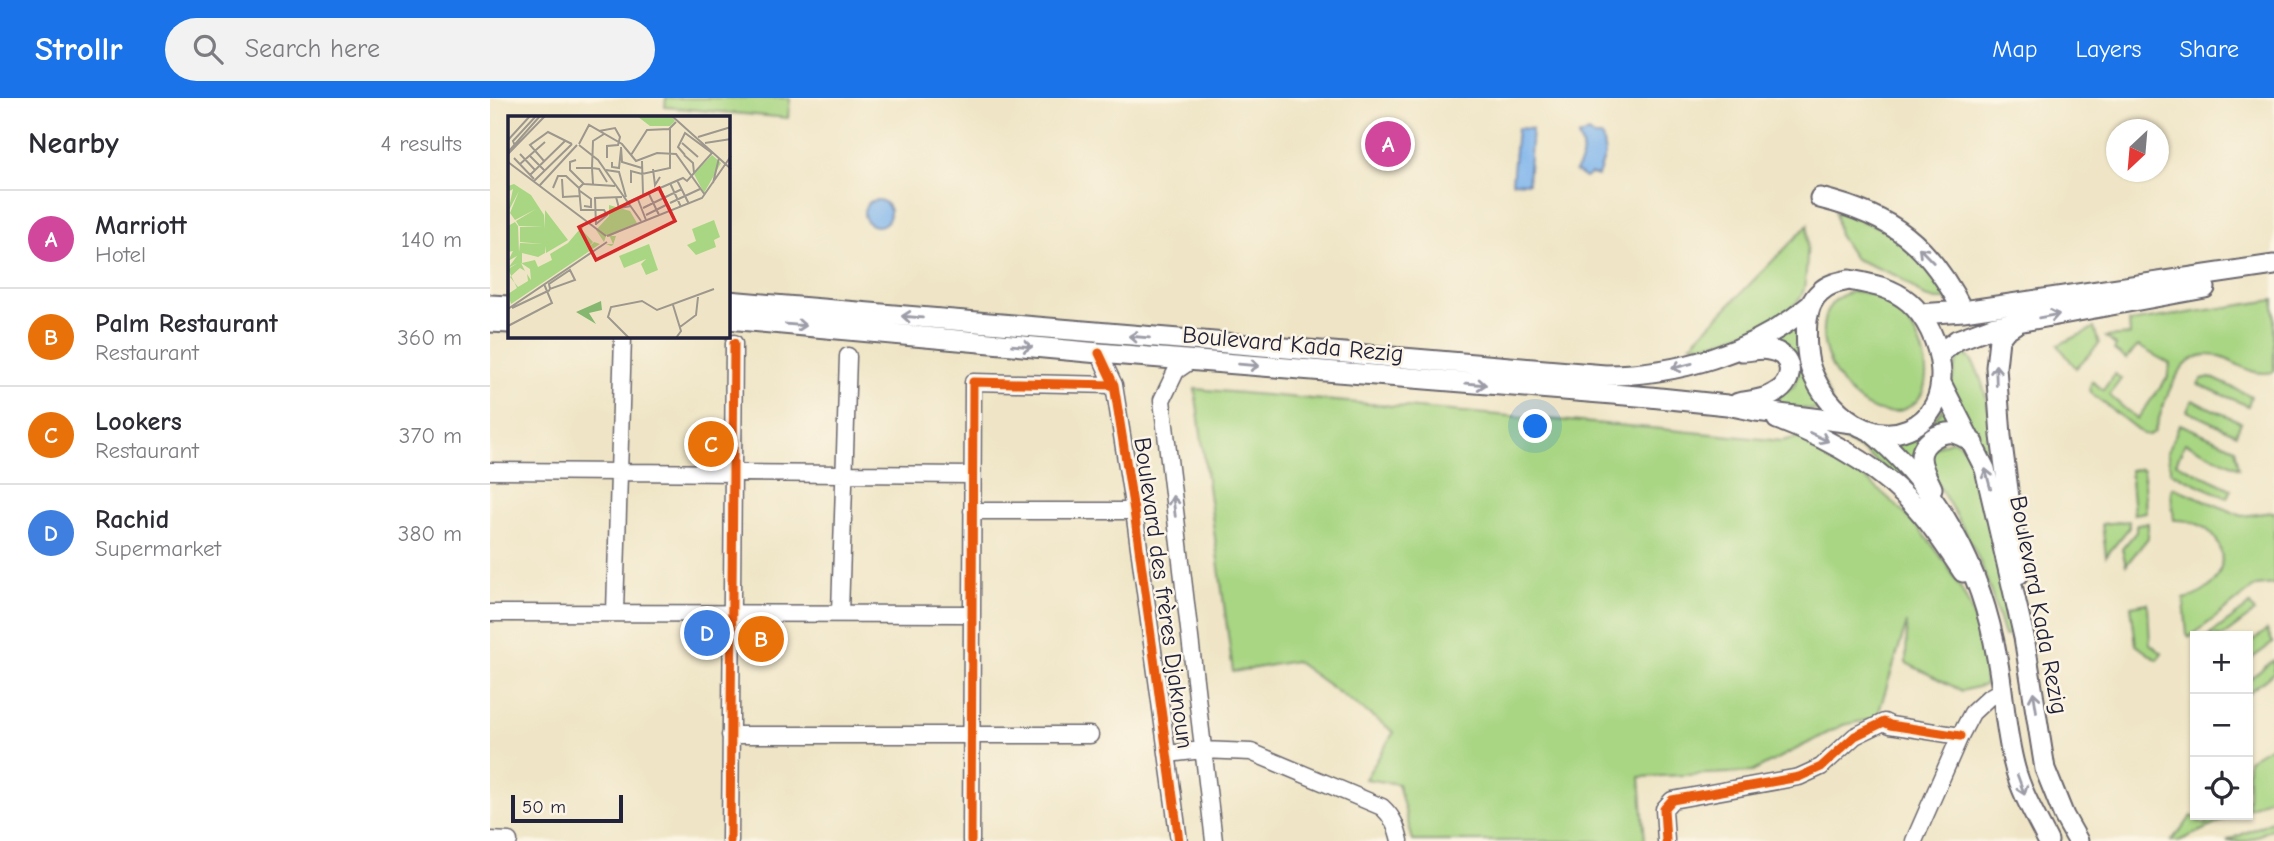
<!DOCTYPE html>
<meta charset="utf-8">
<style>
body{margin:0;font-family:"Comic Neue",sans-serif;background:#f2f2f3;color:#2b2b33}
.controls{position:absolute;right:21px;bottom:21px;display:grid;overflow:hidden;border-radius:0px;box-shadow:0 2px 5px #0004}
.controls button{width:63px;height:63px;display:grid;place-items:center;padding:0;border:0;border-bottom:2px solid #e1e1e2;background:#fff;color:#2b2b33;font:35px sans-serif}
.compass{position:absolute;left:1616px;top:21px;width:63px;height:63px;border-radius:50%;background:#fff;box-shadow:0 2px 5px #0004;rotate:206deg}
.scale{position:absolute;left:21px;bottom:18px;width:112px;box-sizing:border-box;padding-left:7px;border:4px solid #22223b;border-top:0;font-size:19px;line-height:24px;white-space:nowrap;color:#22223b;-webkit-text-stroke:5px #fcf5e5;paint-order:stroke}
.you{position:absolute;left:1046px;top:329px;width:24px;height:24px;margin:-18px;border:5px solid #fff;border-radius:50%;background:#1a73e8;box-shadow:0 0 0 10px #1a73e833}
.badge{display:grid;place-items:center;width:46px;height:46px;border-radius:50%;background:#1a73e8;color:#fff;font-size:23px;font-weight:700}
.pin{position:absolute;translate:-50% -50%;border:4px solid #fff;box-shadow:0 2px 7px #0006}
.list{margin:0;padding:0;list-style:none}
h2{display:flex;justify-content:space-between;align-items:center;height:91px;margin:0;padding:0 28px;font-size:30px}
h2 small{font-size:23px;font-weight:400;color:#7c7c81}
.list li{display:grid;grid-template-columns:46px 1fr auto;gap:21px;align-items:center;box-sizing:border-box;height:98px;padding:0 28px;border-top:2px solid #e1e1e2}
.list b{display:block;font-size:26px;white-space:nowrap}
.list p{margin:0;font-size:23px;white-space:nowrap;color:#7c7c81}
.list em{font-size:23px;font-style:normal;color:#7c7c81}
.icon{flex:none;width:38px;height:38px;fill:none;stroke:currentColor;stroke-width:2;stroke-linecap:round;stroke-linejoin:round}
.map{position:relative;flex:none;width:1784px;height:743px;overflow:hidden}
header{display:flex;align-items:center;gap:42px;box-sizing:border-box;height:98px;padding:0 35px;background:#1a73e8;color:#fff}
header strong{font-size:33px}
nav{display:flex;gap:38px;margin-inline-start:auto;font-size:24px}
.search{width:490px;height:63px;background:#f2f2f3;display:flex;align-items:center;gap:18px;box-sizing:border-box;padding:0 24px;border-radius:38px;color:#7c7c81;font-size:26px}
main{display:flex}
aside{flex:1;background:#fff}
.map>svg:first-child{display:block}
</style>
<header>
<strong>Strollr</strong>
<div class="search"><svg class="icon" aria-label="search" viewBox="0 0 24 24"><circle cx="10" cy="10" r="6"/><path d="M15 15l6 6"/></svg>Search here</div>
<nav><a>Map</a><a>Layers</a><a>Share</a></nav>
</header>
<main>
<aside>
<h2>Nearby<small>4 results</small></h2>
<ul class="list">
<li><span class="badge" style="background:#d1479c">A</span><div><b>Marriott</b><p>Hotel</p></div><em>140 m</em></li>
<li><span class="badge" style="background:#e8710a">B</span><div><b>Palm Restaurant</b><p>Restaurant</p></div><em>360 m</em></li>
<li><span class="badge" style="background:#e8710a">C</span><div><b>Lookers</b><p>Restaurant</p></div><em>370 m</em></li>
<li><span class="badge" style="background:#3f7fe0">D</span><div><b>Rachid</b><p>Supermarket</p></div><em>380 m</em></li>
</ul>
</aside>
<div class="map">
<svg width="1784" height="743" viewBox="0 0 1784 743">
<rect width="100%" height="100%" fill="#fcf5e5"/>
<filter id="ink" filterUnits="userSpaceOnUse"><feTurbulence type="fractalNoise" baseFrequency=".0143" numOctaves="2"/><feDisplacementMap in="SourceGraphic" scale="14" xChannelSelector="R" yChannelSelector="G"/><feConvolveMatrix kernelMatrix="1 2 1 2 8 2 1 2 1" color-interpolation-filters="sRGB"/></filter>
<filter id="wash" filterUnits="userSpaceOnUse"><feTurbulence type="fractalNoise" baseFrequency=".00686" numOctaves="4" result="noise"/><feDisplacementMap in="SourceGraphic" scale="28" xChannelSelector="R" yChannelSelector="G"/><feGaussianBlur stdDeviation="1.57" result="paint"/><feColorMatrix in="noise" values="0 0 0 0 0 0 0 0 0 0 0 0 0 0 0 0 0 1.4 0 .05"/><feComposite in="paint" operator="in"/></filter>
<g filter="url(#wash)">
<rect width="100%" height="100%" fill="#efe5c6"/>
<path fill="#a9d683" stroke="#667c5f" stroke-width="2" d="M 176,0 L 300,0 L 298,20 L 175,9 Z
M 1345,113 L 1407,136 L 1461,202 L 1446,202 L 1435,199 L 1407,178 L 1365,161 L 1349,137 Z
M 1318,127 C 1317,144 1318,184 1312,197 C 1303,219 1223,251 1201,246 Z
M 1365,193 C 1378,195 1390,197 1401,205 C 1429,226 1458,296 1412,312 C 1355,332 1294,208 1365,193 Z
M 1784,202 L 1784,274 C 1760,278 1754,268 1733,260 C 1688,243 1676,304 1664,334 L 1659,337 L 1653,336 L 1601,295 L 1600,289 L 1602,283 L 1613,292 L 1625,276 L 1631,281 L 1619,297 L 1647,321 L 1678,279 L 1680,266 L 1648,248 L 1636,261 L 1624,252 L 1626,248 L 1616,239 L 1640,237 L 1639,224 Z
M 1311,227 L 1346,315 L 1275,305 L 1304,288 C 1320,251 1295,241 1263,244 Z
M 1604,230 L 1609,246 L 1586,270 L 1568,247 Z
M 1472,255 C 1499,265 1505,357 1508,383 L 1461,288 L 1465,268 Z
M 1720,279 L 1761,298 L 1758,308 L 1708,286 L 1712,281 Z
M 705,291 L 1161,330 L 1292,343 L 1309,339 C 1327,349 1347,359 1364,372 C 1429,420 1499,500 1495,587 L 1472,593 L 1416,565 L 1417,524 L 1387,620 L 1353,627 L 1262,674 L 1150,679 L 1155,743 L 923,743 L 908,686 L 875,681 L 904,634 L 805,563 L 743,574 Z
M 1702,302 L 1751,324 L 1746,336 L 1697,313 Z
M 1455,308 L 1465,326 L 1427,369 L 1400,341 L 1438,329 Z
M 1320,324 L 1377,336 L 1435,402 L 1373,353 Z
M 1690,326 L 1745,350 L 1749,370 L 1695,345 L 1686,365 L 1741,391 L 1737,400 L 1681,374 L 1677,354 Z
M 1464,342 L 1482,355 L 1499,425 L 1521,536 L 1514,538 C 1506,511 1499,485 1488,460 C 1475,430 1457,402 1440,374 C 1434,353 1446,347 1464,342 Z
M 1653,371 L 1656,414 L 1644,416 L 1640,372 Z
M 1683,389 L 1752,418 L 1784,414 L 1784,486 L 1766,488 L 1700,539 L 1697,537 L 1694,501 C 1750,490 1741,420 1684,422 L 1681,394 Z
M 1639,423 L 1639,430 L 1616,458 L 1612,426 Z
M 1658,425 L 1658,440 L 1636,467 L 1632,451 L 1646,434 L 1646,427 Z
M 1658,505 L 1660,546 L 1672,555 L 1667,562 L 1646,547 L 1641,508 Z
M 1760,507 L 1765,514 L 1733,538 L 1718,538 Z
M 1777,532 L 1783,545 L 1758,563 L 1758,546 Z
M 1784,562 L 1784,575 L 1758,595 L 1758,582 Z
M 1784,646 L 1784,698 L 1758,711 L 1758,662 Z
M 1723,717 L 1745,717 L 1689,743 L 1681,743 L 1702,718 L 1715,727 Z
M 1784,722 L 1784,730 L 1757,743 L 1737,743 Z"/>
<path fill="#7db4ec" stroke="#506b94" stroke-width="2" d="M 1027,30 L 1042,31 L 1038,85 L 1022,84 Z
M 1098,34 L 1104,39 L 1112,39 L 1115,57 L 1108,78 L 1101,76 L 1095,80 L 1085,73 C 1094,61 1095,52 1088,39 Z
M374 115a13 13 0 1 1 26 0a13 13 0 1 1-26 0Z"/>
</g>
<g filter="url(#ink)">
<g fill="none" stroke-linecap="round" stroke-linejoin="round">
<defs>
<path id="minor" d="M 609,255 L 624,287 L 644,413 L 689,743
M 702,262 L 686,273 L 672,302 L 724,743
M 0,373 L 482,377
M 482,413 L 644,413
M 125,514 L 133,238
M 0,515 L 481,516
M 350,515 L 358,258
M 240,637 L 600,637
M 678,656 L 712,652 L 761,654 L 892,709 C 903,719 907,729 910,743
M 0,742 L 19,743
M 240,743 L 244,245
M 481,743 L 483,284 L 624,287
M 1176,743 L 1174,711 L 1182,702 L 1309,679 L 1331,669 L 1365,638 L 1394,624 L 1400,627 L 1470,638
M 1424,743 L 1470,638 L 1482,615 L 1498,600 L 1512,592"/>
<path id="major" d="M 1330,100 C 1403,118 1439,146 1473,213
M 1359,182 C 1381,186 1401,189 1419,204 C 1453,233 1470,310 1418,331 C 1375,349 1330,305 1319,265 C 1316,251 1316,236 1317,222 C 1319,211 1321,202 1330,194 C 1338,186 1349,184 1359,182 Z
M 238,203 L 1115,277 C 1187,277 1263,255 1319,208
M 0,207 L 19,208
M 1430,216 L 1473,213 L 1784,167
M 238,221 L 609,255 L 1160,299 L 1237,307 L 1266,313 L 1363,325
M 0,224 L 19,225
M 1527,225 L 1516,232 L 1509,241 L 1506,269 L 1511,338 L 1529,476
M 1450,255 L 1467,242 L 1505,228 L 1715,190
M 1451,285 L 1495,371 L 1534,539 L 1555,671 L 1574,718 L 1588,743
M 1248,305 C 1260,303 1275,302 1285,295 C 1306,284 1304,255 1279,252 C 1271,250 1260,253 1252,253
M 1287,321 C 1340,341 1394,371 1432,416 C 1447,434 1460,454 1473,474
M 1379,332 C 1448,389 1492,471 1507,560 C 1514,596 1515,634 1525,670 C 1532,696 1546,719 1558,743
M 1442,390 C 1438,381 1431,370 1431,359 C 1432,344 1450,333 1464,335 C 1471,337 1477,341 1484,345"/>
</defs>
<use href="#minor" stroke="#6a666c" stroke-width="19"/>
<use href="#major" stroke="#6a666c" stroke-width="23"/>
<use href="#minor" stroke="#fff" stroke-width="16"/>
<use href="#major" stroke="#fff" stroke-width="19"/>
<defs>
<path id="cycleway" d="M 609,255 L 624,287 L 644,413 L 689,743
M 240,743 L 244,245
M 481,743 L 483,284 L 624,287
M 1176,743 L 1174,711 L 1182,702 L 1309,679 L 1331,669 L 1365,638 L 1394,624 L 1400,627 L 1470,638"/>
</defs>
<use href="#cycleway" stroke="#fcf5e5" stroke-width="13"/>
<use href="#cycleway" stroke="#e8590c" stroke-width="9"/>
</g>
<defs><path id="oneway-shaft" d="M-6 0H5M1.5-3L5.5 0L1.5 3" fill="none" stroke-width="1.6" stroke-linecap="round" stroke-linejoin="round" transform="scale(1.75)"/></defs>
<g stroke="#9c9ca7">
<use href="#oneway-shaft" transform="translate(1436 157) rotate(-134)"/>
<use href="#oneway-shaft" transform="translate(1559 218) rotate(-10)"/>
<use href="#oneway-shaft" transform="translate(422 219) rotate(-175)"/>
<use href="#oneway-shaft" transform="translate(306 227) rotate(5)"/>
<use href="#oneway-shaft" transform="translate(649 239) rotate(-175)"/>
<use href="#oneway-shaft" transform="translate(532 248) rotate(5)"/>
<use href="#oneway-shaft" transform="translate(759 267) rotate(5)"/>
<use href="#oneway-shaft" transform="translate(1192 268) rotate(166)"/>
<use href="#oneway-shaft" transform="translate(1506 277) rotate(-92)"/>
<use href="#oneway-shaft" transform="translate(986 286) rotate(5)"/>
<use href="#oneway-shaft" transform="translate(1329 339) rotate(26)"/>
<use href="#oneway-shaft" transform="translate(1498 381) rotate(-105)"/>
<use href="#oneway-shaft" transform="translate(684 408) rotate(-97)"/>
<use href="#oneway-shaft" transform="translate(1545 604) rotate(-99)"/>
<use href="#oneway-shaft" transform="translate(1531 687) rotate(70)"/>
</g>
</g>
<g text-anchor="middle" stroke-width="5" stroke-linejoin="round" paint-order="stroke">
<g font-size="24" fill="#22223b" stroke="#fcf5e5">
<text transform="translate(803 246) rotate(5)" y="8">Boulevard Kada Rezig</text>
<text transform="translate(674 495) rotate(82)" y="8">Boulevard des frères Djaknoun</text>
<text transform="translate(1549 507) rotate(79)" y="8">Boulevard Kada Rezig</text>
</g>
</g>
<g transform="translate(18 18)">
<rect width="222" height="222" fill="#efe5c6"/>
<path d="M 129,0 L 163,0 L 167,5 L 162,10 L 142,10 ZM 204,39 L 213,47 L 196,77 L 186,58 ZM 6,68 L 23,79 L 36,99 L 37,113 L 37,94 L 60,124 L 38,137 L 37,130 L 37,137 L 30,141 L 14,137 L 14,147 L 27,144 L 30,151 L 44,144 L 42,138 L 60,127 L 77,107 L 74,114 L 85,126 L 80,132 L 86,126 L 92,128 L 3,188 L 0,178 L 9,172 L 0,153 L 10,147 L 0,152 L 9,140 L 0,145 L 5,135 L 0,136 L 0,110 L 7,106 L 10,110 L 11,136 L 12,127 L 35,128 L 12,126 L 12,119 L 35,119 L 12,119 L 12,111 L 35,110 L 11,110 L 8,105 L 28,93 L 7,104 L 2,97 L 11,75 L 0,96 L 5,73 L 0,76 L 0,70 ZM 13,147 L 22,153 L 23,164 L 19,158 L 20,165 L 10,171 L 2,161 L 12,152 L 17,155 ZM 101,89 L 122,95 L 129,107 L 103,120 L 108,120 L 105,129 L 103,130 L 98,128 L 105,128 L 102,121 L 98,120 L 96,126 L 88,114 L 101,100 ZM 206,104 L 212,121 L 206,124 L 208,131 L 188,139 L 179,129 L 188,125 L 184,113 ZM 141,128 L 150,154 L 138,159 L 133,148 L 138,143 L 116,152 L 111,140 Z" fill="#a9d683" fill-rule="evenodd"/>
<path d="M 93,185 L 94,194 L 81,197 L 88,208 L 68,196 Z" fill="#86b771"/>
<path fill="none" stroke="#9d978e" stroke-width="2" d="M 164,0 L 223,53M 91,15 L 107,12 L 112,21 L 110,29 L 99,30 L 99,42M 96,18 L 85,25 L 84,52 L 91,53 L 99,66M 190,21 L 223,11M 0,24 L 22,0M 174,27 L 190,41M 197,27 L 223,23M 71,28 L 81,9 L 114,28 L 128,45 L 149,37 L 168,38 L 197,79M 71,29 L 90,44 L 133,105M 7,30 L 5,25 L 28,0M 113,31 L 114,46 L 134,52M 0,36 L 32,0M 0,38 L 37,0M 12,38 L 27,54M 21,39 L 37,55M 123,39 L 139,14 L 161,13 L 168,6M 176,39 L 185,47 L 186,57M 6,42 L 26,63M 68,44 L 62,46 L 62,54 L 76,68 L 107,70M 36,45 L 22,29 L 40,16 L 64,28M 134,45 L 135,78M 0,46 L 98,120M 104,46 L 104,51 L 111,52 L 113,33M 12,48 L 37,26M 68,52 L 84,52 L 85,68M 145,53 L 147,69 L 152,61M 98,54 L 111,56 L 118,81M 22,59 L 58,24M 54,63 L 55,81 L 72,80M 169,64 L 181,88M 26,65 L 64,28M 76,67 L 71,72 L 73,94 L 96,94 L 99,99 L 88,108M 123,67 L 123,55 L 134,58 L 162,52 L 162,12M 162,67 L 173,91M 205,67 L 211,42M 32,69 L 69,29M 151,71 L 163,95M 45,72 L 50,60 L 58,60 L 71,72M 72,75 L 83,83 L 83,91 L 76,90M 140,76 L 151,99M 108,81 L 111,92 L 123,90M 129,81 L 138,104M 120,86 L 175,62 L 179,65 L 204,37 L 177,17 L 170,31 L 177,39M 162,87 L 192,73M 135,92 L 174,73M 138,99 L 160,88M 88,109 L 87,82 L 114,81M 99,120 L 194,82 L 223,40M 62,154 L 67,164 L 42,173 L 41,168 ZM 165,189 L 173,215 L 168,222M 4,192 L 42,174M 0,193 L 99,126M 0,210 L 44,187 L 36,168M 172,211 L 188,199 L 190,181M 121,222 L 100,201 L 103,191 L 134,185 L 149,194 L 206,173"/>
<path fill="#d62828" fill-opacity="0.15" stroke="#d62828" stroke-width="3.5" d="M 151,72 L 167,105 L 88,144 L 71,111 Z"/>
<rect width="222" height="222" fill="none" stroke="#22223b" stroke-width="3.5"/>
</g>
</svg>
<div class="controls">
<button>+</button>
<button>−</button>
<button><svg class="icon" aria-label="locate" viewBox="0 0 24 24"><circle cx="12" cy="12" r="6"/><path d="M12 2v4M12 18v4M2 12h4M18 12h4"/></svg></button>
</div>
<svg class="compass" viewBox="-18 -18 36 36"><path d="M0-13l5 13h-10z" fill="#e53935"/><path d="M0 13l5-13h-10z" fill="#7c7c81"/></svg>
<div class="scale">50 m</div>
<div class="you"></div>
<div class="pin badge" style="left:898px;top:46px;background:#d1479c">A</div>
<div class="pin badge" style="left:271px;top:541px;background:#e8710a">B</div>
<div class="pin badge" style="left:221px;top:346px;background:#e8710a">C</div>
<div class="pin badge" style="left:217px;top:535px;background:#3f7fe0">D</div>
</div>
</main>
